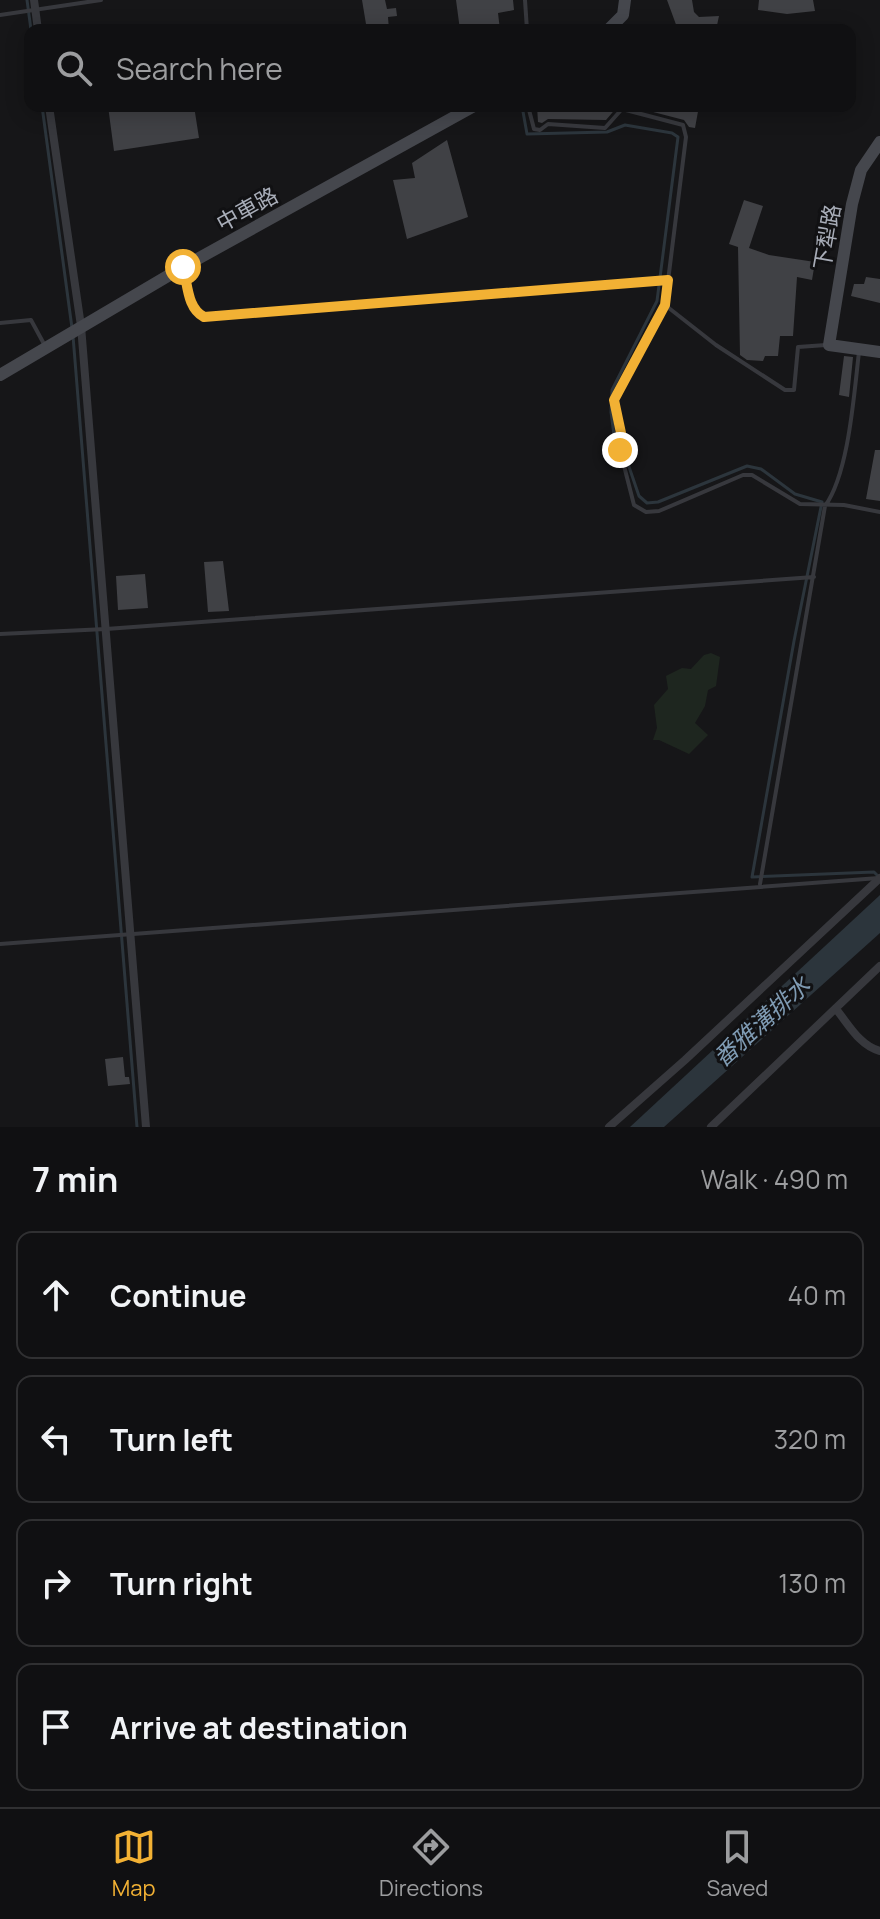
<!DOCTYPE html>
<meta charset="utf-8">
<style>
body{margin:0;font-family:Manrope,"Noto Sans TC",sans-serif;background:#19191b;color:#f1f3f6}
.stop{position:absolute;width:24px;height:24px;margin:-18px;border:6px solid #f2b134;border-radius:50%;background:#fff}
.stop.end{background:#f2b134;border-color:#fff;box-shadow:0 2px 8px #0008}
.list{margin:0;padding:0;list-style:none}
h2{display:flex;justify-content:space-between;align-items:center;height:104px;margin:0;padding:0 32px;font-size:34px}
h2 small{font-size:26px;font-weight:400;color:#9c9d9f}
.list li{display:grid;grid-template-columns:52px 1fr auto;gap:24px;align-items:center;box-sizing:border-box;height:128px;margin:0 16px 16px;padding:0 16px;border:2px solid #303032;border-radius:16px}
.list b{display:block;font-size:30px;white-space:nowrap}
.list em{font-size:26px;font-style:normal;color:#9c9d9f}
.icon{flex:none;width:44px;height:44px;fill:none;stroke:currentColor;stroke-width:2;stroke-linecap:round;stroke-linejoin:round}
.map{position:relative;flex:none;width:880px;height:1127px;overflow:hidden}
.search{position:absolute;background:#101012;box-shadow:0 4px 20px #0003;left:24px;right:24px;top:24px;height:88px;display:flex;align-items:center;gap:20px;box-sizing:border-box;padding:0 28px;border-radius:16px;color:#9c9d9f;font-size:30px}
.sheet{height:680px;background:#101012}
nav{display:flex;justify-content:space-around;align-items:center;box-sizing:border-box;height:112px;border-top:2px solid #303032;background:#101012;font-size:22px;color:#9c9d9f}
nav a{display:grid;justify-items:center;gap:4px}
nav .on{color:#f2b134}
.map>svg:first-child{display:block}
</style>
<div class="map">
<svg width="880" height="1127" viewBox="0 0 880 1127">
<rect width="100%" height="100%" fill="#161618"/>
<path fill="#1e261f" d="M 711,653 L 720,657 L 716,686 L 708,690 L 705,706 L 695,723 L 708,735 L 689,754 L 659,740 L 653,740 L 657,728 L 654,705 L 668,689 L 666,676 L 682,668 L 691,669 L 704,655 Z"/>
<path fill="#2c353c" d="M 880,895 L 880,933 L 664,1127 L 630,1127 Z"/>
<g fill="none" stroke-linecap="round" stroke-linejoin="round">
<path stroke="#2c353c" stroke-width="3" d="M 27,0 L 31,30
M 42,106 L 72,328
M 522,106 L 527,134 L 607,132 L 625,125 L 672,133 L 678,137 L 657,301 L 612,390 L 611,412 L 614,435 L 626,458 L 639,496 L 647,503 L 658,502 L 747,466 L 761,469 L 795,494 L 822,502 L 794,641 L 752,877 L 874,872 L 879,877
M 73,336 L 137,1127"/>
</g>
<path fill="#404145" d="M 362,0 L 385,0 L 387,9 L 396,8 L 397,16 L 388,17 L 389,30 L 367,30 Z
M 456,0 L 513,0 L 514,10 L 498,13 L 500,30 L 460,30 Z
M 667,0 L 692,0 L 694,12 L 699,17 L 719,16 L 716,30 L 678,30 Z
M 759,0 L 813,0 L 815,11 L 787,14 L 758,10 Z
M 108,106 L 194,106 L 199,138 L 114,151 Z
M 537,106 L 618,106 L 606,120 L 548,119 L 542,123 L 538,122 Z
M 630,106 L 699,106 L 695,128 L 689,127 L 684,120 Z
M 447,140 L 468,217 L 407,239 L 393,180 L 415,178 L 412,163 Z
M 744,200 L 763,206 L 749,248 L 769,255 L 815,262 L 812,280 L 797,277 L 793,336 L 780,336 L 778,356 L 765,356 L 763,361 L 747,360 L 740,355 L 738,247 L 729,244 Z
M 866,277 L 880,279 L 880,303 L 851,296 L 854,284 L 864,284 Z
M 844,356 L 853,357 L 849,397 L 839,395 Z
M 875,450 L 880,450 L 880,501 L 866,499 Z
M 223,561 L 229,611 L 208,612 L 204,562 Z
M 145,574 L 148,608 L 118,610 L 116,576 Z
M 123,1057 L 125,1077 L 129,1077 L 130,1084 L 108,1086 L 105,1059 Z"/>
<g fill="none" stroke-linecap="round" stroke-linejoin="round">
<path stroke="#37383d" stroke-width="4" d="M 525,0 L 527,30
M 0,15 L 101,0
M 528,106 L 534,129 L 540,130 L 548,124 L 605,128 L 622,109 L 683,125 L 686,137 L 665,305 L 614,400 L 621,433 L 620,450 L 634,505 L 646,512 L 659,511 L 743,475 L 752,475 L 800,504 L 844,505 L 880,512
M 184,269 C 189,286 187,308 204,317 L 668,280
M 665,305 L 716,345 L 785,390 L 794,390 L 798,347 L 826,345
M 0,323 L 31,320 L 44,344
M 0,634 L 106,629 L 814,577
M 760,884 L 825,506 C 849,473 854,393 859,352
M 0,944 L 879,878"/>
<path stroke="#37383d" stroke-width="8" d="M 34,0 L 38,30
M 49,106 L 81,326 L 146,1127
M 836,1009 C 849,1025 860,1046 880,1051
M 609,1127 L 685,1060 L 880,878
M 711,1127 L 880,966"/>
<path stroke="#45474d" stroke-width="12" d="M 608,30 L 623,15 L 625,0
M 880,142 L 861,170 L 852,204 L 829,345 L 880,352
M 0,375 L 183,267 L 474,106"/>
</g>
<g fill="none" stroke-linecap="round" stroke-linejoin="round">
<path stroke="#f2b134" stroke-width="10" d="M 183,267 C 188,285 187,308 204,317 L 668,280 L 665,305 L 614,400 L 621,433 L 620,450"/>
</g>
<g text-anchor="middle" stroke-width="6" stroke-linejoin="round" paint-order="stroke">
<g font-size="22" fill="#a8adb8" stroke="#111113">
<text transform="translate(247 209) rotate(-29)" y="8">中車路</text>
<text transform="translate(827 237) rotate(-80)" y="8">下犁路</text>
</g>
<g font-size="24" font-style="italic" fill="#7f9bb3" stroke="#111113">
<text transform="translate(762 1022) rotate(-42)" y="8">番雅溝排水</text>
</g>
</g>
</svg>
<div class="stop" style="left:183px;top:267px"></div>
<div class="stop end" style="left:620px;top:450px"></div>
<div class="search"><svg class="icon" aria-label="search" viewBox="0 0 24 24"><circle cx="10" cy="10" r="6"/><path d="M15 15l6 6"/></svg>Search here</div>
</div>
<section class="sheet">
<h2>7 min<small>Walk · 490 m</small></h2>
<ul class="list">
<li><svg class="icon" aria-label="ahead" viewBox="0 0 24 24"><path d="M12 20V5M6 11l6-6 6 6"/></svg><div><b>Continue</b></div><em>40 m</em></li>
<li><svg class="icon" aria-label="left" viewBox="0 0 24 24"><path d="M17 20v-9H6M10 6l-5 5 5 5"/></svg><div><b>Turn left</b></div><em>320 m</em></li>
<li><svg class="icon" aria-label="right" viewBox="0 0 24 24"><path d="M7 20v-9h11M14 6l5 5-5 5"/></svg><div><b>Turn right</b></div><em>130 m</em></li>
<li><svg class="icon" aria-label="arrive" viewBox="0 0 24 24"><path d="M6 21V4h12l-3 4 3 4H6"/></svg><div><b>Arrive at destination</b></div></li>
</ul>
</section>
<nav>
<a class="on"><svg class="icon" aria-label="map" viewBox="0 0 24 24"><path d="M3 6l6-2 6 2 6-2v14l-6 2-6-2-6 2zM9 4v14M15 6v14"/></svg>Map</a>
<a><svg class="icon" aria-label="directions" viewBox="0 0 24 24"><path d="M12 3l9 9-9 9-9-9zM9 14v-3h6M13 9l2 2-2 2"/></svg>Directions</a>
<a><svg class="icon" aria-label="saved" viewBox="0 0 24 24"><path d="M7 4h10v16l-5-4-5 4z"/></svg>Saved</a>
</nav>
